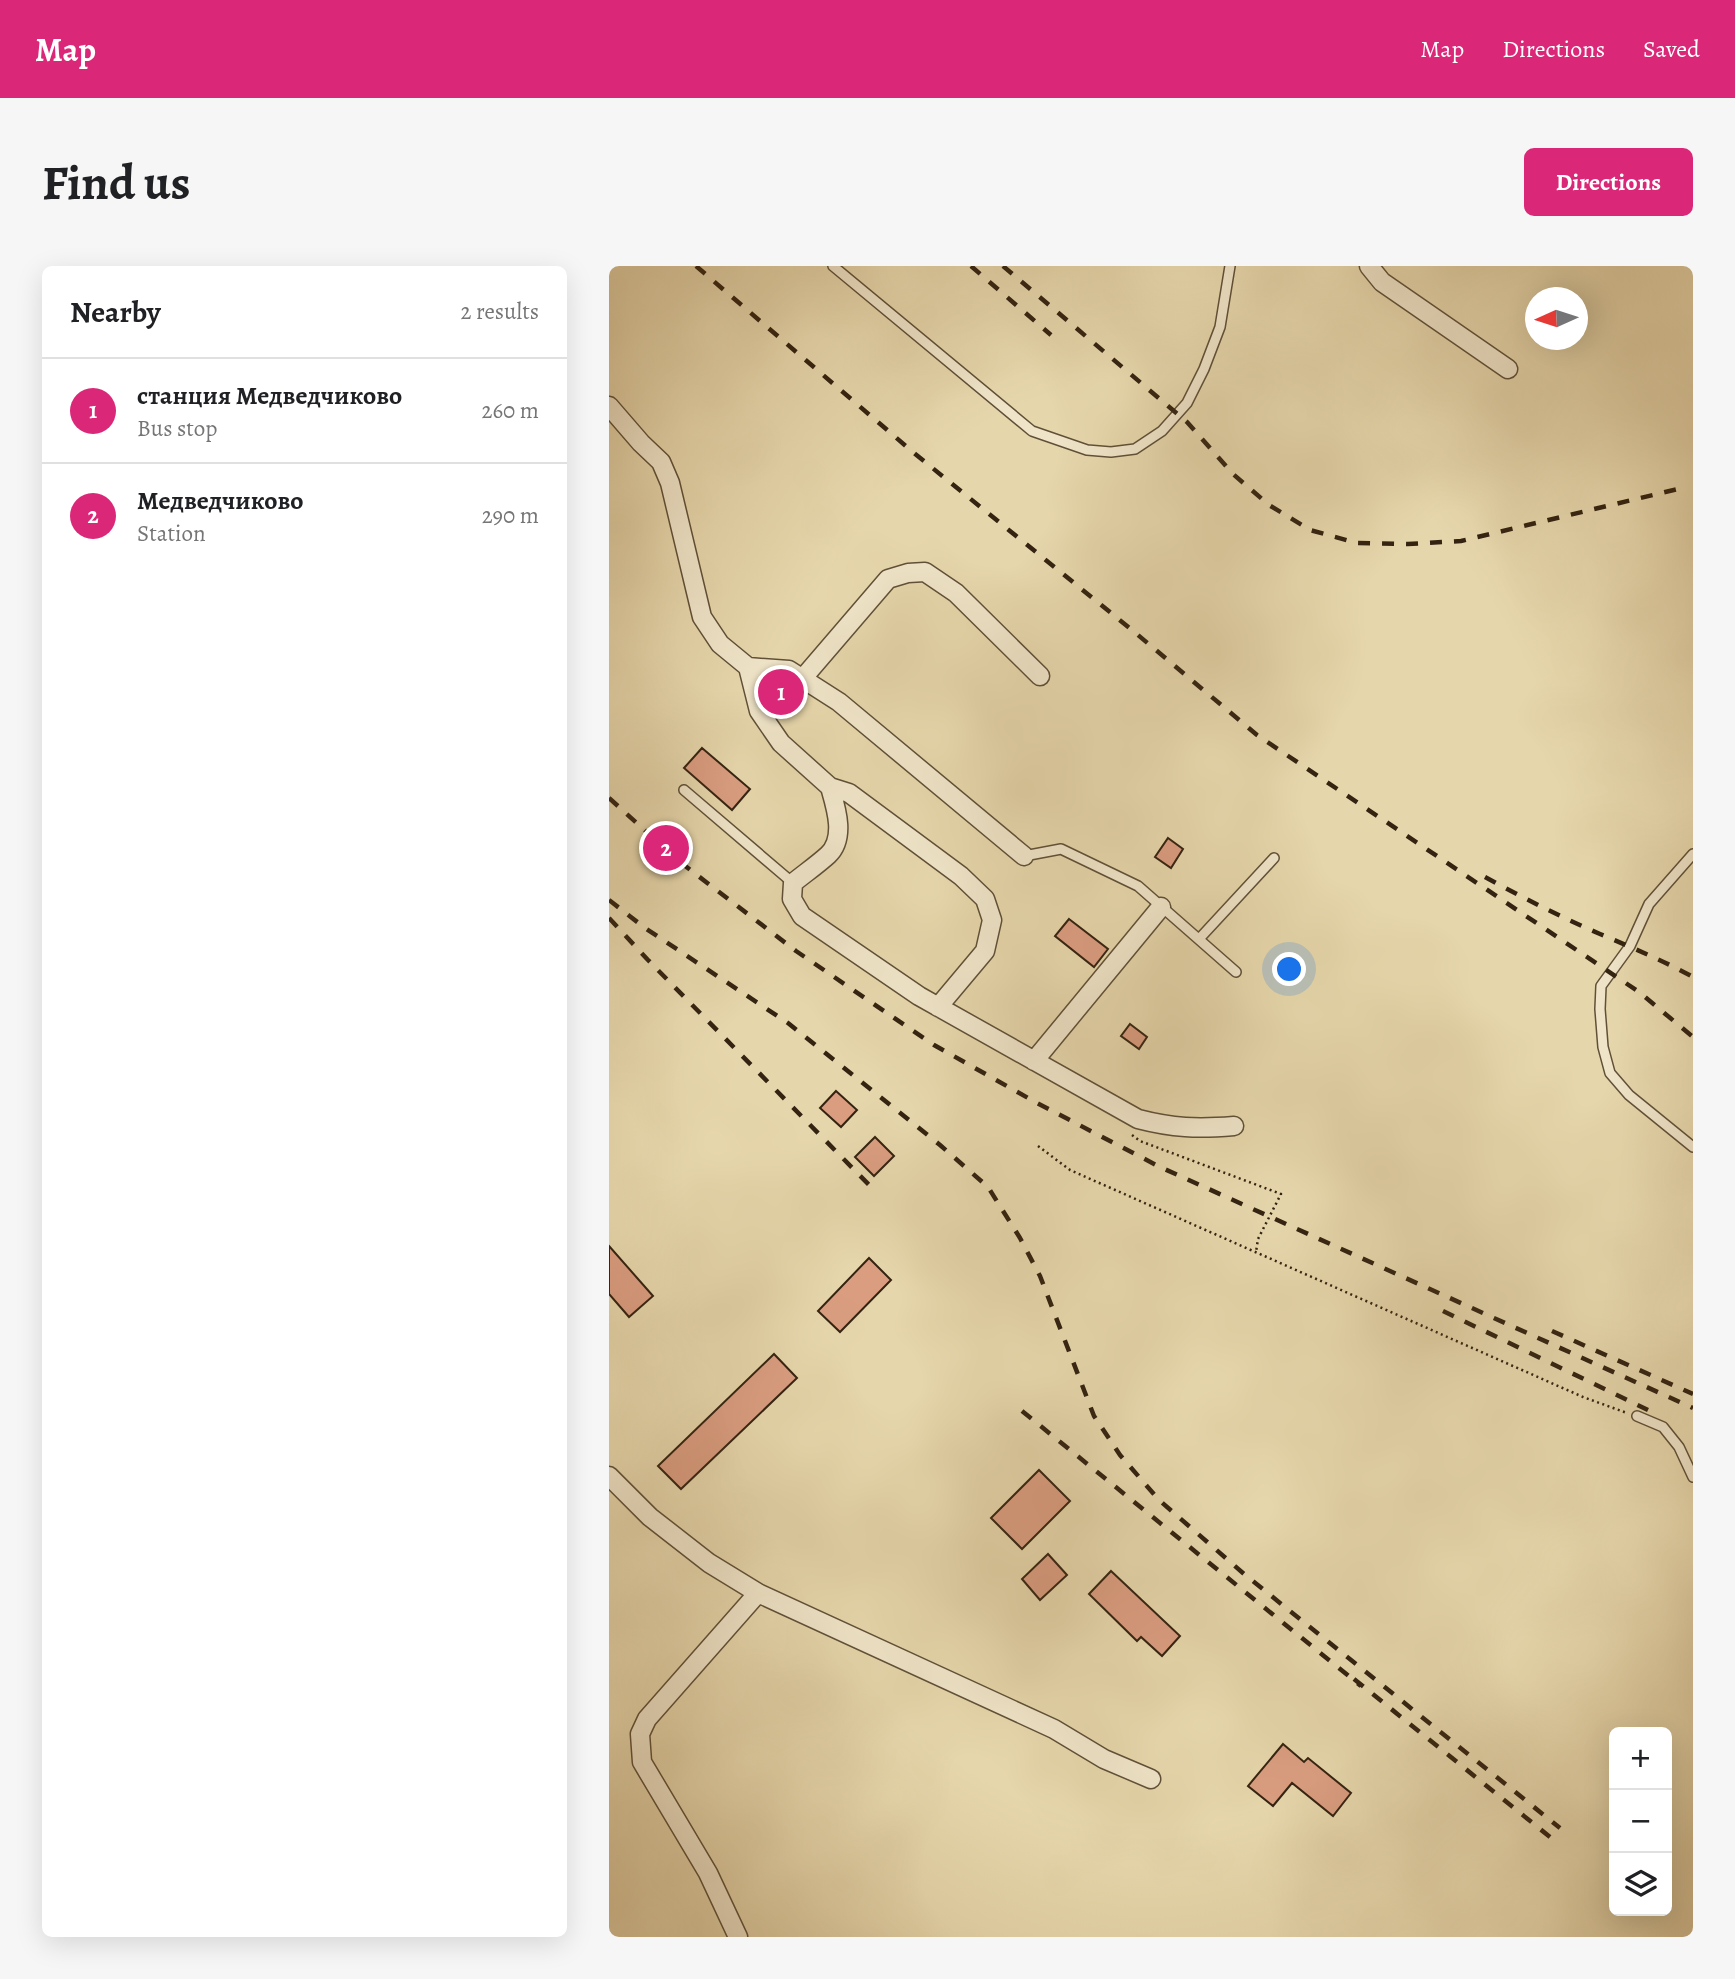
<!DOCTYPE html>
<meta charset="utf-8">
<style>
body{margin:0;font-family:Alegreya,serif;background:#f6f6f6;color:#202124}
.controls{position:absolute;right:21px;bottom:21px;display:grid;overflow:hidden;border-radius:10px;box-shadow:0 7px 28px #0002}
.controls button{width:63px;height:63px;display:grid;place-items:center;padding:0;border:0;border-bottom:2px solid #e0e0e0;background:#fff;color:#202124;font:35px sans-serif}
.compass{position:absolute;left:916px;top:21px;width:63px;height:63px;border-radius:50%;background:#fff;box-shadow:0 7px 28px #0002;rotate:267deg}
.you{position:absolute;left:681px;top:704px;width:24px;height:24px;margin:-18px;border:5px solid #fff;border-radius:50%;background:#1a73e8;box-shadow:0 0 0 10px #1a73e833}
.badge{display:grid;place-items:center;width:46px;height:46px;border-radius:50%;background:#db2777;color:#fff;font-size:23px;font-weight:700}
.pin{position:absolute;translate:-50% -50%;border:4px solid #fff;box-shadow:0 2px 7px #0006}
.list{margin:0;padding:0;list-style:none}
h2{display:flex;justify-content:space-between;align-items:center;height:91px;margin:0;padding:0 28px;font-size:30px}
h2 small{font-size:23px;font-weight:400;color:#757577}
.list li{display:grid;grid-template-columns:46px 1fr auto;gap:21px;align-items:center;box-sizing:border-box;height:105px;padding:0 28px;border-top:2px solid #e0e0e0}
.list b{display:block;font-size:26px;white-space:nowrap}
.list p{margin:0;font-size:23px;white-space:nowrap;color:#757577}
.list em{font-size:23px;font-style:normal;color:#757577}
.icon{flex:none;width:38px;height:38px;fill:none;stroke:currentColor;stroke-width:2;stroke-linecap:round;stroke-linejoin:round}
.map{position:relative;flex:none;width:1084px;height:1671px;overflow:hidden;border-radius:10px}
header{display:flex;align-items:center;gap:42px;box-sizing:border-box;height:98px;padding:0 35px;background:#db2777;color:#fff}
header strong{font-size:33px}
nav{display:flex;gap:38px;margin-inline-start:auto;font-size:24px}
.intro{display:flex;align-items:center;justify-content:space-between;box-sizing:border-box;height:168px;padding:0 42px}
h1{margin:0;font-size:49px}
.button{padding:18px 32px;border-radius:10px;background:#db2777;color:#fff;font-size:24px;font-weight:700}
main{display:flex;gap:42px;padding:0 42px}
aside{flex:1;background:#fff;border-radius:10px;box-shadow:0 7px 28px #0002}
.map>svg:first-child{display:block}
</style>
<header>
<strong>Map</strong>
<nav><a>Map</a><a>Directions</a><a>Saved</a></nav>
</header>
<div class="intro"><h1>Find us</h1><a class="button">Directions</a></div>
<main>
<aside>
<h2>Nearby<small>2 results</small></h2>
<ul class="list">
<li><span class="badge">1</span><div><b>станция Медведчиково</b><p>Bus stop</p></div><em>260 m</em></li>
<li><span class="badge">2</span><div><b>Медведчиково</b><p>Station</p></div><em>290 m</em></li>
</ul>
</aside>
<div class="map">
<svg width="1084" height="1671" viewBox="0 0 1084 1671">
<rect width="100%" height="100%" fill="#e6d6ab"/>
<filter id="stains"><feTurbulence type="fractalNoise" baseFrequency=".00286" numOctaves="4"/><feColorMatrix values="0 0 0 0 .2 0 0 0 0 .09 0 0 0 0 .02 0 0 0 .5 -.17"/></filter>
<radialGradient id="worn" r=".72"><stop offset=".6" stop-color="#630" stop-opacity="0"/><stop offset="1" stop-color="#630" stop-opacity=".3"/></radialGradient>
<path fill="#da9d80" stroke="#342311" stroke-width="2" d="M 93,482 L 141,523 L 123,544 L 75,502 Z
M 559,572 L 574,583 L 562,602 L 546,591 Z
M 460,653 L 499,683 L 485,701 L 446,670 Z
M 521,758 L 538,771 L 530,783 L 512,770 Z
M 227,825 L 248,844 L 232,861 L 211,842 Z
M 266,871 L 285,890 L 265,910 L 246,891 Z
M 0,980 L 44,1030 L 20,1051 L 0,1028 Z
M 260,992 L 282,1014 L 231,1066 L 209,1045 Z
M 165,1088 L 188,1112 L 72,1223 L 49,1200 Z
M 430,1204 L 461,1235 L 413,1283 L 382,1252 Z
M 439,1288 L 458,1309 L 431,1334 L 413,1313 Z
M 502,1305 L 571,1370 L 553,1390 L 532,1371 L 528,1375 L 480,1328 Z
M 674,1478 L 695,1496 L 699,1492 L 742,1527 L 724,1550 L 683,1517 L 664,1540 L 639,1520 Z"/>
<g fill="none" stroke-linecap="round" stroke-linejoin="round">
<defs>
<path id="service" d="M 224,0 L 423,165 L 478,184 L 502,186 L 526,183 L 553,165 L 578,137 L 595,103 L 611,61 L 621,0
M 75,524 L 184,617
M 1084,588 L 1040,638 L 1021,680 L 992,720 L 991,743 L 994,781 L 1001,807 L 1020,829 L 1084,881
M 415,590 L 452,583 L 529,620 L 627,706
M 590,673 L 665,592
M 1028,1150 L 1054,1161 L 1070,1181 L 1084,1211"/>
<path id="minor" d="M 760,0 L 773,16 L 899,103
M 0,140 L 32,177 L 52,196 L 61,217 L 93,351 L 111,378 L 139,401 L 180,404 L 230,436 L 415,590
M 139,401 L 150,445 L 172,477 L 221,521 L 240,527 L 352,610 L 376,633 L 383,654 L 376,685 L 329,741
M 194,412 L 279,313 L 299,307 L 316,306 L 347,327 L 431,410
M 221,521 C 227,542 237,572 219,589 C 208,599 195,608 184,617 L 183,633 L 193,650 L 310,730 L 529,853 C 564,862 588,863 625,860
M 425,795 L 552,641
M 0,1210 L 41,1251 L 100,1297 L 149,1327 L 445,1463 L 495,1493 L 542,1513
M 129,1671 L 99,1607 L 33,1496 L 31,1468 L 38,1453 L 149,1327"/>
</defs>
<use href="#service" stroke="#605038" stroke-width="12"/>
<use href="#minor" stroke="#605038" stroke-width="21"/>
<path stroke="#342311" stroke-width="2.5" stroke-dasharray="2 3.5" stroke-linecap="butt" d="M 523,869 L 531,875 L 672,928 L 649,973 L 647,986
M 429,880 L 461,904 L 974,1131 L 1018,1147"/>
<use href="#service" stroke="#efe4c8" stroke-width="9"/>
<use href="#minor" stroke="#efe4c8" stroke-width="18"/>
<path stroke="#342311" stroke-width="4.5" stroke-dasharray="12 12" stroke-linecap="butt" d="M 87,0 L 305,187 L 523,364 L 648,469 L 1030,726 L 1084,771
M 362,0 L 442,69
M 394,0 L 578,156 L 624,208 L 660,239 L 701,264 L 748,277 L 799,278 L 852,275 L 1073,222
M 0,532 L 71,596 L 187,685 L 325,779 L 428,837 L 551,901 L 1084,1142
M 876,611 C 914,632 952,651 991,668 C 1024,682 1053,694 1084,711
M 0,634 L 36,662 L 179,757 L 331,879 L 379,921 L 411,972 L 431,1010 L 485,1150 L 511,1189 L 550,1234 L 635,1308 L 951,1562
M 0,652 L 39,694 L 267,926
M 834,1045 L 1039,1144
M 943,1065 L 1084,1128
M 413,1145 L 752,1420
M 745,1413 L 941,1571"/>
</g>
<rect width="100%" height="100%" filter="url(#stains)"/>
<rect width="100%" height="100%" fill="url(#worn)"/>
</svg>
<div class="controls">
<button>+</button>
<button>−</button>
<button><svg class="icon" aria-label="layers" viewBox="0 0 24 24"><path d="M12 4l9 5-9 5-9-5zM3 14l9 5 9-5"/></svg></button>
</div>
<svg class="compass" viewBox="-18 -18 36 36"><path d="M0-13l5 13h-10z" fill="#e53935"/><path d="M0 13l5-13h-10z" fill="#757577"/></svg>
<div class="you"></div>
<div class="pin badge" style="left:172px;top:426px">1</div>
<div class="pin badge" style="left:57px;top:582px">2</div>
</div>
</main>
